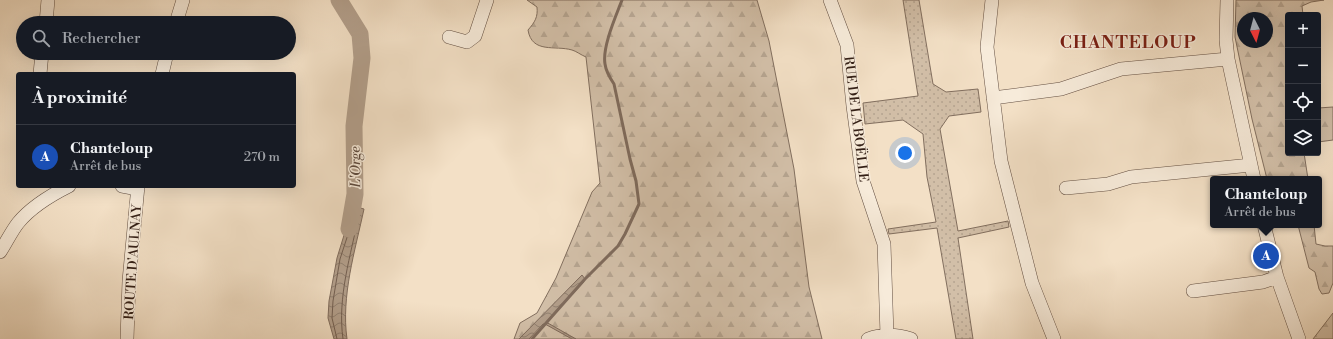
<!DOCTYPE html>
<html lang="fr">
<meta charset="utf-8">
<style>
body{margin:0;font-family:"Libre Bodoni",serif;background:#242831;color:#f1f3f6}
.controls{position:absolute;right:12px;top:12px;display:grid;overflow:hidden;border-radius:4px;box-shadow:0 4px 16px #0002}
.controls button{width:36px;height:36px;display:grid;place-items:center;padding:0;border:0;border-bottom:1px solid #363941;background:#171b24;color:#f1f3f6;font:20px sans-serif}
.compass{position:absolute;left:1237px;top:12px;width:36px;height:36px;border-radius:50%;background:#171b24;box-shadow:0 4px 16px #0002;rotate:174deg}
.you{position:absolute;left:905px;top:153px;width:14px;height:14px;margin:-10px;border:3px solid #fff;border-radius:50%;background:#1a73e8;box-shadow:0 0 0 6px #1a73e833}
.badge{display:grid;place-items:center;width:26px;height:26px;border-radius:50%;background:#2563eb;color:#fff;font-size:13px;font-weight:700}
.pin{position:absolute;translate:-50% -50%;border:2px solid #fff;box-shadow:0 1px 4px #0006}
.popup{position:absolute;left:1210px;top:176px;width:112px;height:52px;box-sizing:border-box;display:grid;place-content:center;border-radius:4px;background:#171b24;filter:drop-shadow(0 1px 3px #0005);font-size:13px;white-space:nowrap;color:#9ea1a6}
.popup b{font-size:15px;color:#f1f3f6}
.popup::after{content:'';position:absolute;left:50%;top:100%;margin-left:-8px;border:8px solid transparent;border-top-color:#171b24}
.list{margin:0;padding:0;list-style:none}
h2{display:flex;justify-content:space-between;align-items:center;height:52px;margin:0;padding:0 16px;font-size:17px}
h2 small{font-size:13px;font-weight:400;color:#9ea1a6}
.list li{display:grid;grid-template-columns:26px 1fr auto;gap:12px;align-items:center;box-sizing:border-box;height:64px;padding:0 16px;border-top:1px solid #363941}
.list b{display:block;font-size:15px;white-space:nowrap}
.list p{margin:0;font-size:13px;white-space:nowrap;color:#9ea1a6}
.list em{font-size:13px;font-style:normal;color:#9ea1a6}
.icon{flex:none;width:22px;height:22px;fill:none;stroke:currentColor;stroke-width:2;stroke-linecap:round;stroke-linejoin:round}
.map{position:relative;flex:none;width:1333px;height:339px;overflow:hidden}
.search{position:absolute;background:#171b24;box-shadow:0 4px 16px #0002;left:16px;top:16px;width:280px;height:44px;display:flex;align-items:center;gap:10px;box-sizing:border-box;padding:0 14px;border-radius:22px;color:#9ea1a6;font-size:15px}
.panel{position:absolute;background:#171b24;box-shadow:0 4px 16px #0002;left:16px;top:72px;width:280px;height:116px;border-radius:4px}
.map>svg:first-child{display:block}
</style>
<div class="map">
<svg width="1333" height="339" viewBox="0 0 1333 339">
<defs>
<pattern id="grass-dots" width="8" height="8" patternUnits="userSpaceOnUse"><rect width="8" height="8" fill="#d2bfa8"/><path d="M2 2h.1M6 6h.1" fill="none" stroke="#b5a490" stroke-width="1.8" stroke-linecap="round"/></pattern>
<pattern id="forest-firs" width="22" height="20" patternUnits="userSpaceOnUse"><rect width="22" height="20" fill="#d2bfa8"/><path d="M5 1l3.5 6h-7zM16 11l3.5 6h-7z" fill="#b5a490"/></pattern>
<pattern id="water-waves" width="16" height="10" patternUnits="userSpaceOnUse"><rect width="16" height="10" fill="#b29e8a"/><path d="M0 5q4-4 8 0t8 0" fill="none" stroke="#918070"/></pattern>
</defs>
<rect width="100%" height="100%" fill="#f3e0c6"/>
<filter id="stains"><feTurbulence type="fractalNoise" baseFrequency=".005" numOctaves="4"/><feColorMatrix values="0 0 0 0 .2 0 0 0 0 .09 0 0 0 0 .02 0 0 0 .5 -.17"/></filter>
<radialGradient id="worn" r=".72"><stop offset=".6" stop-color="#630" stop-opacity="0"/><stop offset="1" stop-color="#630" stop-opacity=".3"/></radialGradient>
<path fill="url(#grass-dots)" stroke="#826f5f" d="M 903,0 L 919,0 L 933,84 L 946,92 L 978,89 L 981,112 L 949,116 L 940,129 L 958,231 L 1008,221 L 1009,227 L 958,238 L 973,339 L 956,339 L 937,228 L 889,234 L 888,229 L 936,222 L 927,177 L 923,134 L 903,120 L 865,124 L 863,103 L 918,96 Z"/>
<path fill="url(#forest-firs)" stroke="#826f5f" fill-rule="evenodd" d="M 527,0 L 757,0 L 769,41 L 794,169 L 809,287 L 822,339 L 514,339 L 520,323 L 537,313 L 556,278 L 592,192 L 600,183 L 586,57 C 581,55 576,51 572,50 C 555,45 532,54 528,30 C 535,22 538,17 537,7 Z
M 1236,0 L 1324,0 L 1311,2 L 1302,6 L 1303,15 L 1288,15 L 1288,153 L 1304,153 L 1308,179 L 1267,179 L 1252,119 L 1235,37 ZM 1243,18 L 1267,18 L 1267,42 L 1243,42 Z
M 1333,107 L 1333,140 L 1318,142 L 1318,108 Z
M 1298,225 L 1314,225 L 1316,244 L 1325,246 L 1333,246 L 1333,283 L 1329,293 L 1322,294 L 1319,289 L 1315,272 L 1309,268 Z
M 1333,313 L 1333,339 L 1313,339 Z"/>
<path fill="url(#water-waves)" stroke="#7f6b5c" d="M 353,206 L 364,209 C 355,251 341,296 347,339 L 334,339 L 328,318 L 329,301 L 337,258 Z
M 582,275 L 585,279 L 583,283 L 546,322 L 576,339 L 572,339 L 545,324 L 543,324 L 529,339 L 519,339 Z"/>
<g fill="none" stroke-linecap="round" stroke-linejoin="round">
<path stroke="#725e50" stroke-width="1" d="M 337,339 L 332,318 L 333,301 L 340,259 L 355,213 L 357,212 L 359,214 C 351,255 337,297 343,339"/>
<path stroke="#7f6b5c" stroke-width="3" d="M 532,339 L 585,279 L 618,246 L 625,234 L 639,204 L 636,181 L 630,159 L 614,84 C 610,78 606,72 605,64 C 602,47 616,16 622,0"/>
<path stroke="#b29e8a" stroke-width="17" d="M 339,0 L 360,34 L 362,58 L 354,126 L 355,194 L 349,229"/>
<defs>
<path id="minor" d="M 830,0 L 847,45 L 853,106 L 863,181 L 884,244 L 887,335
M 992,0 L 987,47 L 1001,161 L 1032,283 L 1054,339
M 1227,0 L 1226,40 L 1228,59 L 1254,179
M 46,23 L 48,0
M 176,23 L 183,0
M 449,37 L 467,42 L 475,36 L 487,0
M 40,74 L 42,53
M 162,74 L 167,53
M 993,98 L 1061,89 L 1121,69 L 1228,59
M 122,186 L 138,189
M 1066,188 L 1108,184 L 1131,177 L 1251,165
M 1264,225 L 1277,277 L 1299,339
M 0,252 C 6,243 11,232 18,223 C 31,207 51,195 69,186
M 1193,291 L 1263,282 L 1277,277
M 127,339 L 129,281 L 138,186
M 868,339 C 882,334 896,334 911,339"/>
</defs>
<use href="#minor" stroke="#634f42" stroke-width="14"/>
<use href="#minor" stroke="#f7ebda" stroke-width="13"/>
</g>
<g text-anchor="middle" stroke-width="3" stroke-linejoin="round" paint-order="stroke">
<g font-size="13" fill="#331f16" stroke="#f7ebda">
<text transform="translate(857 119) rotate(83)" y="5">RUE DE LA BOËLLE</text>
<text transform="translate(132 262) rotate(-86)" y="5">ROUTE D'AULNAY</text>
</g>
<g font-size="14" font-style="italic" fill="#5f4b3f" stroke="#f7ebda">
<text transform="translate(355 167) rotate(-91)" y="5">L'Orge</text>
</g>
<g font-size="17" font-weight="bold" letter-spacing="1" fill="#7a1f14" stroke="#f7ebda">
<text x="1128" y="48">CHANTELOUP</text>
</g>
</g>
<rect width="100%" height="100%" filter="url(#stains)"/>
<rect width="100%" height="100%" fill="url(#worn)"/>
</svg>
<div class="controls">
<button>+</button>
<button>−</button>
<button><svg class="icon" aria-label="locate" viewBox="0 0 24 24"><circle cx="12" cy="12" r="6"/><path d="M12 2v4M12 18v4M2 12h4M18 12h4"/></svg></button>
<button><svg class="icon" aria-label="layers" viewBox="0 0 24 24"><path d="M12 4l9 5-9 5-9-5zM3 14l9 5 9-5"/></svg></button>
</div>
<svg class="compass" viewBox="-18 -18 36 36"><path d="M0-13l5 13h-10z" fill="#e53935"/><path d="M0 13l5-13h-10z" fill="#9ea1a6"/></svg>
<div class="you"></div>
<div class="pin badge" style="left:1266px;top:256px;background:#1a4fb4">A</div>
<div class="popup"><b>Chanteloup</b>Arrêt de bus</div>
<div class="search"><svg class="icon" aria-label="search" viewBox="0 0 24 24"><circle cx="10" cy="10" r="6"/><path d="M15 15l6 6"/></svg>Rechercher</div>
<section class="panel">
<h2>À proximité<small></small></h2>
<ul class="list">
<li><span class="badge" style="background:#1a4fb4">A</span><div><b>Chanteloup</b><p>Arrêt de bus</p></div><em>270 m</em></li>
</ul>
</section>
</div>
